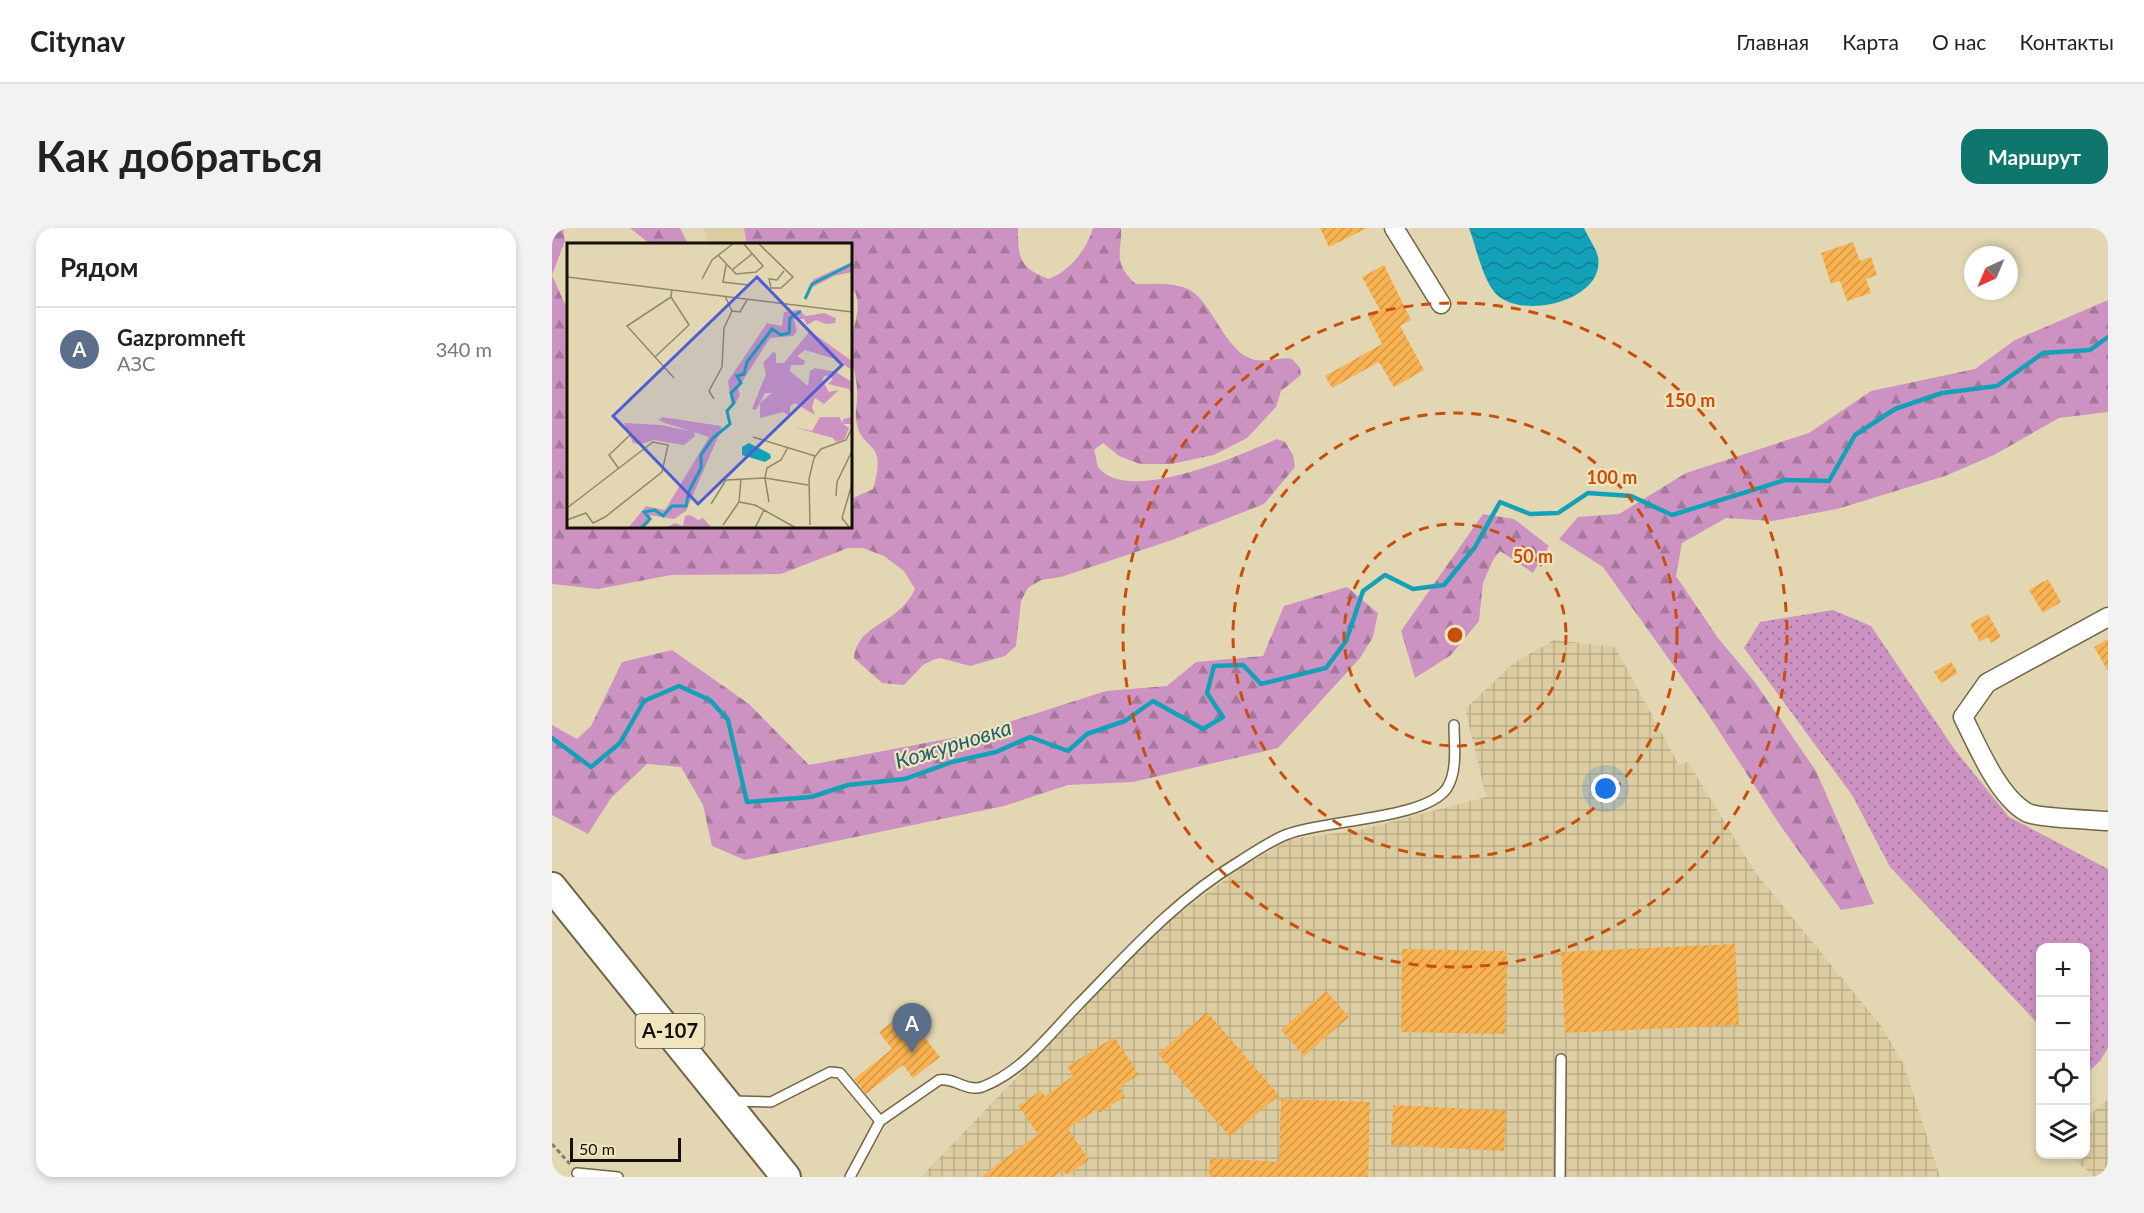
<!DOCTYPE html>
<html lang="ru">
<meta charset="utf-8">
<style>
body{margin:0;font-family:Lato,sans-serif;background:#f2f2f2;color:#222}
.controls{position:absolute;right:18px;bottom:18px;display:grid;overflow:hidden;border-radius:12px;box-shadow:0 3px 9px #0003}
.controls button{width:54px;height:54px;display:grid;place-items:center;padding:0;border:0;border-bottom:2px solid #e0e0e0;background:#fff;color:#222;font:30px sans-serif}
.compass{position:absolute;left:1412px;top:18px;width:54px;height:54px;border-radius:50%;background:#fff;box-shadow:0 3px 9px #0003;rotate:224deg}
.scale{position:absolute;left:18px;bottom:15px;width:111px;box-sizing:border-box;padding-left:6px;border:3px solid #141004;border-top:0;font-size:16px;line-height:21px;white-space:nowrap;color:#141004;-webkit-text-stroke:4px #f0e5bf;paint-order:stroke}
.you{position:absolute;left:1054px;top:561px;width:21px;height:21px;margin:-15px;border:4px solid #fff;border-radius:50%;background:#1a73e8;box-shadow:0 0 0 9px #1a73e833}
.badge{display:grid;place-items:center;width:39px;height:39px;border-radius:50%;background:#0f766e;color:#fff;font-size:20px;font-weight:700}
.pin{position:absolute;translate:-50% -50px;filter:drop-shadow(0 2px 3px #0008)}
.pin::after{content:'';position:absolute;top:32px;width:21px;height:18px;background:inherit;clip-path:polygon(0 0,100% 0,50% 100%)}
.list{margin:0;padding:0;list-style:none}
h2{display:flex;justify-content:space-between;align-items:center;height:78px;margin:0;padding:0 24px;font-size:26px}
h2 small{font-size:20px;font-weight:400;color:#767676}
.list li{display:grid;grid-template-columns:39px 1fr auto;gap:18px;align-items:center;box-sizing:border-box;height:84px;padding:0 24px;border-top:2px solid #e0e0e0}
.list b{display:block;font-size:22px;white-space:nowrap}
.list p{margin:0;font-size:20px;white-space:nowrap;color:#767676}
.list em{font-size:20px;font-style:normal;color:#767676}
.icon{flex:none;width:33px;height:33px;fill:none;stroke:currentColor;stroke-width:2;stroke-linecap:round;stroke-linejoin:round}
.map{position:relative;flex:none;width:1556px;height:949px;overflow:hidden;border-radius:18px}
header{display:flex;align-items:center;gap:36px;box-sizing:border-box;height:84px;padding:0 30px;background:#fff;border-bottom:2px solid #e0e0e0}
header strong{font-size:28px}
nav{display:flex;gap:33px;margin-inline-start:auto;font-size:21px}
.intro{display:flex;align-items:center;justify-content:space-between;box-sizing:border-box;height:144px;padding:0 36px}
h1{margin:0;font-size:42px}
.button{padding:15px 27px;border-radius:18px;background:#0f766e;color:#fff;font-size:21px;font-weight:700}
main{display:flex;gap:36px;padding:0 36px}
aside{flex:1;background:#fff;border-radius:18px;box-shadow:0 3px 9px #0003}
.map>svg:first-child{display:block}
</style>
<header>
<strong>Citynav</strong>
<nav><a>Главная</a><a>Карта</a><a>О нас</a><a>Контакты</a></nav>
</header>
<div class="intro"><h1>Как добраться</h1><a class="button">Маршрут</a></div>
<main>
<aside>
<h2>Рядом<small></small></h2>
<ul class="list">
<li><span class="badge" style="background:#5c6f8a">A</span><div><b>Gazpromneft</b><p>АЗС</p></div><em>340 m</em></li>
</ul>
</aside>
<div class="map">
<svg width="1556" height="949" viewBox="0 0 1556 949">
<defs>
<pattern id="industrial-grid" width="8" height="8" patternUnits="userSpaceOnUse" patternTransform="scale(1.5)"><rect width="8" height="8" fill="#dbcda1"/><path d="M0 4h8M4 0v8" fill="none" stroke="#bbaf89"/></pattern>
<pattern id="grass-dots" width="8" height="8" patternUnits="userSpaceOnUse" patternTransform="scale(1.5)"><rect width="8" height="8" fill="#cc93c2"/><path d="M2 2h.1M6 6h.1" fill="none" stroke="#a4779b" stroke-width="1.8" stroke-linecap="round"/></pattern>
<pattern id="forest-firs" width="22" height="20" patternUnits="userSpaceOnUse" patternTransform="scale(1.5)"><rect width="22" height="20" fill="#cc93c2"/><path d="M5 1l3.5 6h-7zM16 11l3.5 6h-7z" fill="#a4779b"/></pattern>
<pattern id="water-waves" width="16" height="10" patternUnits="userSpaceOnUse" patternTransform="scale(1.5)"><rect width="16" height="10" fill="#13a1b8"/><path d="M0 5q4-4 8 0t8 0" fill="none" stroke="#108293"/></pattern>
<pattern id="building-hatch" width="6" height="6" patternUnits="userSpaceOnUse" patternTransform="scale(1.5)"><rect width="6" height="6" fill="#f8b251"/><path d="M-1 1l2-2M0 6l6-6M5 7l2-2" fill="none" stroke="#d49845"/></pattern>
</defs>
<rect width="100%" height="100%" fill="#e3d7b3"/>
<path fill="#dbcda1" d="M 151,0 L 239,0 L 199,16 L 158,16 Z"/>
<path fill="url(#industrial-grid)" d="M 1002,412 L 1063,419 L 1127,537 L 1136,534 L 1203,644 L 1330,799 L 1352,837 L 1388,949 L 369,949 L 608,700 L 693,637 L 738,611 L 808,602 L 934,569 L 913,481 L 963,434 Z
M 1556,871 L 1556,949 L 1543,949 L 1516,927 L 1534,926 L 1534,890 Z"/>
<path fill="url(#grass-dots)" d="M 1281,382 L 1319,398 L 1403,522 L 1457,589 L 1556,641 L 1556,820 L 1548,833 L 1534,846 L 1534,720 L 1488,720 L 1488,798 L 1338,639 L 1300,567 L 1192,420 L 1208,394 Z"/>
<path fill="url(#forest-firs)" d="M 0,0 L 11,0 L 13,13 L 0,47 L 16,83 L 16,298 L 298,298 L 299,271 L 321,261 C 337,208 308,226 304,191 C 303,182 306,172 305,163 C 305,150 300,136 299,122 C 298,102 311,83 303,64 L 299,64 L 298,16 L 195,16 L 192,0 L 466,0 C 466,29 467,40 497,51 C 519,42 534,22 541,0 L 569,0 C 570,27 560,34 584,56 C 601,56 618,54 634,60 C 659,69 673,126 703,132 C 715,134 728,129 740,131 L 748,140 L 749,147 L 729,163 L 724,179 L 695,210 L 662,227 L 619,236 L 588,236 L 567,228 L 551,215 L 542,222 C 544,227 544,235 547,240 C 576,277 691,226 725,211 L 733,214 L 741,227 L 743,239 L 712,276 L 620,312 L 509,349 L 489,352 L 476,360 L 469,373 L 464,418 L 453,428 L 418,438 L 388,430 L 381,432 L 371,437 L 352,457 L 330,455 L 302,430 C 305,395 347,397 363,361 L 352,343 L 332,328 L 311,320 L 296,320 L 229,346 L 119,347 L 46,361 L 0,356 Z
M 78,0 L 128,0 L 136,16 L 98,16 Z
M 1556,72 L 1556,184 L 1507,190 L 1442,227 L 1393,248 L 1285,281 L 1220,293 L 1174,290 L 1130,315 L 1124,348 L 1166,410 L 1202,453 L 1264,543 L 1322,676 L 1289,682 L 1230,600 L 1154,483 L 1051,339 L 1007,311 L 1026,289 L 1067,286 L 1134,245 L 1257,205 L 1319,163 L 1423,141 L 1463,112 Z
M 931,286 L 962,291 L 997,318 L 981,345 L 948,323 L 941,332 L 931,355 L 927,393 L 899,427 L 863,450 L 849,403 Z
M 795,359 L 826,385 L 821,409 L 808,430 L 726,520 L 581,554 L 516,557 L 452,578 L 193,632 L 160,618 L 151,577 L 129,539 L 95,536 L 59,570 L 36,606 L 0,587 L 0,497 L 25,511 L 39,498 L 70,434 L 120,422 L 197,476 L 257,537 L 416,507 L 554,463 L 615,458 L 644,434 L 711,428 L 732,378 Z"/>
<path fill="url(#water-waves)" d="M 917,0 L 1032,0 C 1036,9 1044,20 1046,29 C 1054,75 961,95 940,61 C 929,44 924,19 917,0 Z"/>
<g fill="none" stroke-linecap="round" stroke-linejoin="round">
<path stroke="#13a1b8" stroke-width="4.5" d="M 0,510 L 39,539 L 68,515 L 92,473 L 127,458 L 158,472 L 176,492 L 195,574 L 259,569 L 296,557 L 353,551 L 400,534 L 444,524 L 478,509 L 516,523 L 535,506 L 573,493 L 601,473 L 651,501 L 671,489 L 655,465 L 662,438 L 691,437 L 709,456 L 774,440 L 794,413 L 811,363 L 833,347 L 861,361 L 892,357 L 923,319 L 948,274 L 978,286 L 1006,285 L 1036,265 L 1079,268 L 1120,287 L 1233,252 L 1277,253 L 1303,207 L 1343,181 L 1390,165 L 1445,158 L 1491,125 L 1538,122 L 1556,109"/>
</g>
<path fill="url(#building-hatch)" d="M 768,0 L 815,0 L 777,19 Z
M 1301,14 L 1308,33 L 1319,29 L 1325,47 L 1314,51 L 1319,65 L 1295,73 L 1288,53 L 1279,56 L 1269,25 Z
M 832,37 L 859,92 L 848,98 L 872,142 L 842,159 L 827,134 L 780,160 L 773,148 L 830,116 L 816,88 L 828,82 L 810,49 Z
M 1496,351 L 1509,374 L 1491,385 L 1477,362 Z
M 1436,386 L 1449,409 L 1439,415 L 1436,409 L 1428,414 L 1418,396 Z
M 1556,411 L 1556,443 L 1542,419 Z
M 1399,434 L 1406,445 L 1389,455 L 1382,444 Z
M 1183,716 L 1187,797 L 1013,805 L 1009,724 Z
M 850,721 L 955,723 L 953,806 L 849,804 Z
M 774,763 L 797,789 L 752,828 L 729,802 Z
M 353,784 L 388,829 L 361,850 L 351,837 L 314,866 L 302,851 L 340,821 L 327,804 Z
M 655,784 L 727,867 L 678,909 L 606,826 Z
M 562,809 L 587,846 L 567,860 L 573,868 L 548,885 L 545,881 L 516,901 L 537,932 L 515,947 L 511,942 L 502,949 L 429,949 L 486,906 L 466,878 L 489,863 L 493,868 L 521,848 L 515,839 Z
M 729,871 L 818,874 L 816,949 L 657,949 L 658,930 L 727,934 Z
M 841,877 L 954,883 L 952,923 L 839,917 Z"/>
<g fill="none" stroke-linecap="round" stroke-linejoin="round">
<defs>
<path id="service" d="M 180,873 L 219,874 L 278,844 L 288,845 L 328,893 L 298,949
M 328,893 L 387,852 C 402,849 414,864 430,859 C 470,844 497,807 526,777 C 575,727 623,672 685,635 C 701,625 719,612 736,606 C 772,592 875,591 895,560 C 906,543 902,516 902,497
M 25,945 L 66,949
M 1008,949 L 1009,831"/>
<path id="minor" d="M 842,0 L 889,76
M 1556,389 L 1435,455 L 1411,489 C 1425,517 1446,568 1474,584 C 1483,590 1541,592 1556,593"/>
<path id="trunk" d="M 0,659 L 234,949"/>
</defs>
<use href="#service" stroke="#706544" stroke-width="12"/>
<use href="#minor" stroke="#706544" stroke-width="21"/>
<use href="#trunk" stroke="#706544" stroke-width="32"/>
<path stroke="#857d64" stroke-width="3" stroke-dasharray="4.5 3" stroke-linecap="butt" d="M 0,916 L 18,936"/>
<use href="#service" stroke="#fff" stroke-width="9"/>
<use href="#minor" stroke="#fff" stroke-width="18"/>
<use href="#trunk" stroke="#fff" stroke-width="28"/>
</g>
<g fill="none" stroke="#c84e0b" stroke-width="3" stroke-dasharray="10 8">
<circle cx="903" cy="407" r="111"/>
<circle cx="903" cy="407" r="222"/>
<circle cx="903" cy="407" r="332"/>
</g>
<g text-anchor="middle" stroke-width="4.5" stroke-linejoin="round" paint-order="stroke">
<rect fill="#f0e5bf" stroke="#56503c" stroke-width="1.5" x="83.5" y="786" width="69" height="34" rx="4.5"/>
<g font-size="20" font-weight="bold" fill="#141004">
<text x="118" y="810">А-107</text>
</g>
<g font-size="22" font-style="italic" fill="#1e606d" stroke="#f0e5bf">
<text transform="translate(401 516) rotate(-17)" y="8">Кожурновка</text>
</g>
</g>
<g transform="translate(15 15)">
<rect width="285" height="285" fill="#e3d7b3"/>
<path d="M 57,180 L 94,182 L 127,189 L 128,193 L 117,202 L 87,197 L 73,201 L 66,200 Z" fill="#cc93c2"/>
<path d="M 285,19 L 285,29 L 267,33 L 240,47 L 247,36 ZM 231,67 L 239,73 L 257,70 L 269,75 L 268,80 L 259,81 L 249,77 L 240,82 L 237,76 L 227,76 L 230,88 L 226,93 L 203,95 L 171,145 L 173,152 L 169,159 L 164,160 L 161,138 L 200,80 L 215,83 L 217,69 ZM 243,88 L 285,118 L 285,127 L 268,116 L 238,107 L 230,113 L 238,118 L 237,122 L 224,122 L 223,128 L 241,143 L 243,128 L 248,125 L 269,129 L 285,139 L 285,152 L 282,146 L 261,141 L 266,136 L 258,132 L 255,137 L 262,149 L 272,147 L 257,161 L 248,155 L 245,164 L 248,172 L 228,160 L 223,163 L 223,173 L 216,169 L 193,175 L 193,160 L 205,150 L 198,150 L 189,167 L 185,166 L 199,131 L 196,120 L 206,109 L 209,110 L 209,120 L 217,120 ZM 95,174 L 154,183 L 154,187 L 119,268 L 107,276 L 83,272 L 84,277 L 78,285 L 61,285 L 79,263 L 98,267 L 142,194 L 98,180 L 92,177 ZM 253,174 L 272,174 L 276,180 L 276,176 L 285,174 L 285,181 L 276,181 L 282,185 L 277,197 L 269,199 L 266,195 L 226,184 L 245,188 ZM 123,272 L 131,277 L 136,275 L 145,285 L 98,285 L 108,280 L 116,283 L 118,273 Z" fill="#cc93c2"/>
<path d="M 182,200 L 203,211 L 204,215 L 198,219 L 175,212 L 175,204 Z" fill="#13a1b8"/>
<path fill="none" stroke="#13a1b8" stroke-width="3" d="M 238,56 L 245,41 L 285,21M 74,285 L 83,276 L 77,269 L 88,267 L 96,273 L 105,263 L 119,263 L 122,248 L 134,225 L 134,212 L 146,195 L 163,181 L 160,168 L 167,160 L 164,150 L 174,140 L 170,133 L 177,131 L 180,119 L 205,86 L 214,92 L 222,90 L 223,75 L 234,68"/>
<path fill="none" stroke="#90876d" stroke-width="1.5" d="M 191,0 L 226,34 L 214,45 L 204,45 L 202,36 L 210,37 L 217,28M 151,12 L 169,31 L 189,29 L 196,23 L 176,0M 159,22 L 156,39 L 181,42 L 188,36M 165,27 L 185,11M 0,34 L 285,69M 135,36 L 145,17 L 167,0M 105,46 L 104,54 L 60,83 L 107,135M 158,53 L 165,68 L 173,69 L 180,57M 88,114 L 122,82 L 104,54M 147,156 L 142,148 L 155,124 L 157,85 L 165,68M 186,194 L 248,213M 52,226 L 42,212 L 63,192M 198,235 L 241,242M 198,236 L 202,259M 269,253 L 270,239 L 285,208M 172,259 L 188,262 L 229,285M 144,261 L 159,237 L 198,235 L 200,225 L 214,217 L 221,204M 0,265 L 86,199 L 101,202 L 95,229 L 38,274 L 26,280 L 19,270 L 0,277M 156,282 L 172,259 L 174,236M 243,282 L 242,236 L 247,215 L 254,206 L 279,197 L 285,185M 188,285 L 197,267M 283,285 L 275,275 L 285,241"/>
<path fill="#4d5dd2" fill-opacity="0.15" stroke="#4d5dd2" stroke-width="3" d="M 190,34 L 275,122 L 131,261 L 46,173 Z"/>
<rect width="285" height="285" fill="none" stroke="#141004" stroke-width="3"/>
</g>
<circle cx="903" cy="407" r="9" fill="#c84e0b" stroke="#f0e5bf" stroke-width="3"/>
<g font-size="18" text-anchor="middle" font-weight="bold" fill="#c84e0b" stroke="#f0e5bf" stroke-width="4.5" stroke-linejoin="round" paint-order="stroke">
<text x="1138" y="179">150 m</text>
<text x="1060" y="256">100 m</text>
<text x="981" y="335">50 m</text>
</g>
</svg>
<div class="controls">
<button>+</button>
<button>−</button>
<button><svg class="icon" aria-label="locate" viewBox="0 0 24 24"><circle cx="12" cy="12" r="6"/><path d="M12 2v4M12 18v4M2 12h4M18 12h4"/></svg></button>
<button><svg class="icon" aria-label="layers" viewBox="0 0 24 24"><path d="M12 4l9 5-9 5-9-5zM3 14l9 5 9-5"/></svg></button>
</div>
<svg class="compass" viewBox="-18 -18 36 36"><path d="M0-13l5 13h-10z" fill="#e53935"/><path d="M0 13l5-13h-10z" fill="#767676"/></svg>
<div class="scale">50 m</div>
<div class="you"></div>
<div class="pin badge" style="left:360px;top:825px;background:#5c6f8a">A</div>
</div>
</main>
